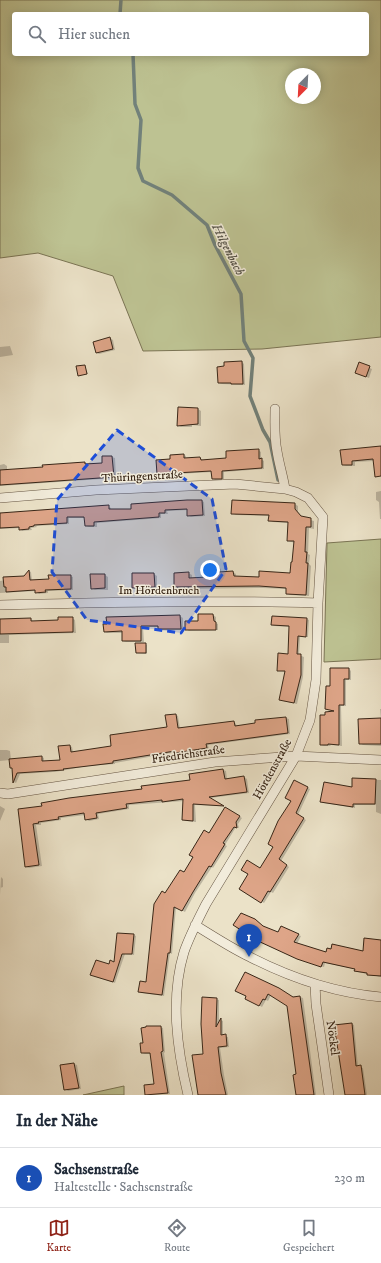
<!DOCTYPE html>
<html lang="de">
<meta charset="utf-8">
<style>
body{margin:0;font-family:"IM FELL DW Pica",serif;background:#f2f2f3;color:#1f2937}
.compass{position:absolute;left:285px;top:68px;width:36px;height:36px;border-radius:50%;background:#fff;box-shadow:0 2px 10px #0003;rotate:204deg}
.you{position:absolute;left:210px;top:570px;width:14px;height:14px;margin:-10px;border:3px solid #fff;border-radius:50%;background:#1a73e8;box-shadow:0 0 0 6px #1a73e833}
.badge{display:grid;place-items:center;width:26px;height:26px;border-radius:50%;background:#8f2418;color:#fff;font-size:13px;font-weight:700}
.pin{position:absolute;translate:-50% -33px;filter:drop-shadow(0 1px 2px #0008)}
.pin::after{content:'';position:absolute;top:21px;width:14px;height:12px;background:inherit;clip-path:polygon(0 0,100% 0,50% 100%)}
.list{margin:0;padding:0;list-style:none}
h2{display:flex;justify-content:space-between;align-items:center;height:52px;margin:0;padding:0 16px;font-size:17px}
h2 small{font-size:13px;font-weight:400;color:#747a83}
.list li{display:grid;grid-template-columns:26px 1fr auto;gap:12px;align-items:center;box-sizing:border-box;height:60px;padding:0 16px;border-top:1px solid #e0e1e3}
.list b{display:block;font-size:15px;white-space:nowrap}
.list p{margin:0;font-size:13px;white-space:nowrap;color:#747a83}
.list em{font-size:13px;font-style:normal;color:#747a83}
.icon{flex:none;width:22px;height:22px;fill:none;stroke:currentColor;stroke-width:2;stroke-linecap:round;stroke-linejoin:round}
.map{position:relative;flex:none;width:381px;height:1095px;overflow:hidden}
.search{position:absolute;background:#fff;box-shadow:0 2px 10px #0003;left:12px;right:12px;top:12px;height:44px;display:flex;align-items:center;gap:10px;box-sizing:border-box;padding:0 14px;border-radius:4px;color:#747a83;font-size:15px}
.sheet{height:112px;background:#fff}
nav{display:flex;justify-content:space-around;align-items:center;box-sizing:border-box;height:56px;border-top:1px solid #e0e1e3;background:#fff;font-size:11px;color:#747a83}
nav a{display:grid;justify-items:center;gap:2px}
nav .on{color:#8f2418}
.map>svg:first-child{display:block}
</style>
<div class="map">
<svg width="381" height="1095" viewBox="0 0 381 1095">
<rect width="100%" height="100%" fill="#ebe2c8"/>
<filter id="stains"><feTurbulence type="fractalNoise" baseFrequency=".005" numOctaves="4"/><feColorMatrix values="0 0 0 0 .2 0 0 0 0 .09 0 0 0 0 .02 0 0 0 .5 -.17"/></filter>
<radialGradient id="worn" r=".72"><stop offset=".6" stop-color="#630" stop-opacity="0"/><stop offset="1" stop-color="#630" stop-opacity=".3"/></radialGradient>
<path fill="#bdc292" stroke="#7a7454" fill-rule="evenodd" d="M 0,0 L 381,0 L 381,337 L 262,349 L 143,351 L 113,276 L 38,253 L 0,258 ZM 14,14 L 367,14 L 367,54 L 14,54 ZM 291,74 L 315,74 L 315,98 L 291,98 Z
M 381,539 L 381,659 L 324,662 L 327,543 Z
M 124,1086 L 124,1095 L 83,1095 Z"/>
<path fill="#0003" d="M 110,338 L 113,340 L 115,350 L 99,354 L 97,353 Z
M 10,346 L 13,355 L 0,357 L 0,347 Z
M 242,362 L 244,364 L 245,385 L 222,384 L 219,383 Z
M 359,364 L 372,369 L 369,378 L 359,374 Z
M 85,366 L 88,374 L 79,375 L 77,367 Z
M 179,408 L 198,409 L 201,411 L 201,426 L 192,425 L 192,427 L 181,427 L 178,425 Z
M 381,447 L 381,469 L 374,461 L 355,462 L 355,466 L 346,466 L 343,465 Z
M 258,450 L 261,452 L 261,459 L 264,461 L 264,469 L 224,472 L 224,479 L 215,480 L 213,478 L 212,472 L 161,475 L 158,474 L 171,460 L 184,455 L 186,456 L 186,459 L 200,458 L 203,460 L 227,459 Z
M 103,457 L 112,457 L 115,458 L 116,478 L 0,486 L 0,465 L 4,464 L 7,466 L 7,471 L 85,463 L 87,464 L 103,464 Z
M 381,491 L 381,519 L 380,519 L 379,502 L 376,500 L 376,492 Z
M 202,501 L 204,502 L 205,516 L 191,517 L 188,515 L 188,510 L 167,511 L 168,514 L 161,514 L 161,518 L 97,523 L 97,527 L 89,527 L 86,526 L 85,518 L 69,518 L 69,524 L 36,526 L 37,527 L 31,528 L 32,530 L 22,531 L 20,528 L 0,529 L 0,514 L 108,506 L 111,508 L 111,510 L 132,510 Z
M 295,504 L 298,506 L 298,512 L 303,518 L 314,521 L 314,529 L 309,528 L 308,554 L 310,555 L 309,564 L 311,566 L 309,596 L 290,595 L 287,593 L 287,589 L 263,588 L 179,589 L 175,587 L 188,573 L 192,575 L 192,579 L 208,578 L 218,567 L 221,569 L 221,573 L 233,572 L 236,574 L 236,577 L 260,578 L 291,574 L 293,563 L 295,543 L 288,541 L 289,523 L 273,522 L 270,520 L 270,516 L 236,515 L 232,513 Z
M 29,571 L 31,572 L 32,581 L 50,580 L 70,576 L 73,577 L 73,590 L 48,591 L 48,593 L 39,594 L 36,591 L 0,593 L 0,581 L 24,577 Z
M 133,574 L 154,574 L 157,576 L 157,588 L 135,589 L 133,587 Z
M 105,575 L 108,577 L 108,590 L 95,590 L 92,588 Z
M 199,615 L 213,615 L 216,617 L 216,623 L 218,624 L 218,630 L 189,631 L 186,629 L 199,622 Z
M 180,616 L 183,618 L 183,630 L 162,630 L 159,629 L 159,627 L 143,627 L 144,642 L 126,642 L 123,641 L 123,633 L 107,633 L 105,632 Z
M 72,618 L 75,620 L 76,633 L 9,635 L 9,643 L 0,643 L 0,619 L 31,619 L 34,622 L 59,621 Z
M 307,619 L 309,620 L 308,637 L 300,637 L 299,655 L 304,657 L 303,677 L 297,704 L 283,701 L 281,700 L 286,672 L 278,670 L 289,655 L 290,627 L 275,626 L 272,625 Z
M 145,644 L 147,645 L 147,654 L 137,653 Z
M 349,669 L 351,671 L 351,680 L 346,680 L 346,706 L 341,706 L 342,746 L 331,745 L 330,746 L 324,746 L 321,745 L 326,716 L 335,711 L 326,708 L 331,687 Z
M 380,709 L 381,709 L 381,746 L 363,745 L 360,743 L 381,719 Z
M 176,715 L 178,716 L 180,729 L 234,722 L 236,724 L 237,727 L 286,718 L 289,719 L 290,734 L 208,745 L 209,749 L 179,753 L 177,752 L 115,763 L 115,764 L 87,766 L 55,772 L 53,772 L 20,774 L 16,783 L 14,782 L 13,769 L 11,768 L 10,760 L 0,761 L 0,750 L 7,750 L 10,751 L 11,760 L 42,757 L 44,758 L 44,762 L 61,761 L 70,746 L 72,747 L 73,752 L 112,746 L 168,728 Z
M 223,770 L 226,771 L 227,779 L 244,777 L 247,779 L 249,793 L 210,798 L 223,806 L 195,805 L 196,822 L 186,821 L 183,819 L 184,801 L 129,805 L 129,809 L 98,814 L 99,819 L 89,821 L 86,819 L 85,815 L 61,818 L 61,820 L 41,823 L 41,825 L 36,825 L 42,866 L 29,868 L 26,867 L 19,810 L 191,781 Z
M 353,779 L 381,780 L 381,814 L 376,812 L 376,805 L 355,805 L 355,808 L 324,803 L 321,801 L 353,788 Z
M 294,781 L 310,789 L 298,815 L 306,820 L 281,861 L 289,867 L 273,893 L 271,892 L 264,903 L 240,888 L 260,870 L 275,847 L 292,801 Z
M 0,806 L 5,809 L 0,821 Z
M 226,808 L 242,818 L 238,824 L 239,828 L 236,827 L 225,845 L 227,846 L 213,868 L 212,867 L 195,893 L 185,912 L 176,907 L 172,954 L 170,953 L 164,996 L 142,993 L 139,991 L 147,983 L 166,894 L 184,874 Z
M 1,877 L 3,879 L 3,887 L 0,888 L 0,895 Z
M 265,928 L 278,934 L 298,935 L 301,936 L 297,944 L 327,953 L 364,952 L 381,941 L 381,977 L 358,972 L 355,969 L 325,963 L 324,967 L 298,959 Z
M 134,935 L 136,936 L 134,955 L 125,954 L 115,983 L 94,976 L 115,963 Z
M 245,973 L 293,998 L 300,997 L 303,998 L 316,1095 L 297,1095 L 297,1075 L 287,1005 L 271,995 L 268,1001 L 266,1000 L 262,1007 L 246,998 Z
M 216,999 L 219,1000 L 219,1025 L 221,1020 L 223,1021 L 223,1036 L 228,1037 L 229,1047 L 220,1048 L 224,1075 L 228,1095 L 212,1095 L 204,1055 Z
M 352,1024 L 354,1025 L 358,1067 L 363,1068 L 367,1095 L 345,1095 Z
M 160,1027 L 163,1028 L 165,1052 L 164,1053 L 170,1094 L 146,1095 L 145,1086 L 155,1084 L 151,1054 L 145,1054 L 142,1053 L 144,1044 Z
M 74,1064 L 77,1065 L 81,1089 L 68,1091 L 65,1089 Z"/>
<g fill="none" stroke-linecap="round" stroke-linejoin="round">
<path stroke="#72817a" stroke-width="3.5" d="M 120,14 L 121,0
M 133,54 L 135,104 L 141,120 L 138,168 L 143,181 L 172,195 L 207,225 L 215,245 L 241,294 L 244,341 L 253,358 L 250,396 L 263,430 L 270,442 L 278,480"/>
</g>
<path fill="#dea588" stroke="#382617" d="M 110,337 L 113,349 L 96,353 L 93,342 Z
M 242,361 L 243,384 L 231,384 L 231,383 L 218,383 L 217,367 L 224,366 L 224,362 Z
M 359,362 L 370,366 L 366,377 L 355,373 Z
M 85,365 L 87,374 L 78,376 L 76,366 Z
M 178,407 L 198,408 L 198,424 L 177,426 Z
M 381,446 L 381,476 L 375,477 L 373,459 L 352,461 L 352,465 L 342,465 L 340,450 Z
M 259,449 L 259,459 L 262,458 L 262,468 L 222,471 L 222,479 L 212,479 L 211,471 L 157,474 L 156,460 L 170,459 L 170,455 L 184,454 L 184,458 L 200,457 L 201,460 L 226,458 L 226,451 Z
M 102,456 L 112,456 L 114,477 L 0,485 L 0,470 L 43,467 L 42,465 L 85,462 L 85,464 L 102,463 Z
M 187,500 L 202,500 L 203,515 L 187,516 L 187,509 L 165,510 L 165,513 L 159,513 L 159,517 L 94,522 L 94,526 L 85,526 L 84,517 L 67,517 L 67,523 L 34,525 L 34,526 L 29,527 L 29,529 L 19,530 L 19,527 L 0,528 L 0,513 L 109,505 L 109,509 L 131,509 L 131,504 Z
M 232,500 L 295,503 L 295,509 L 301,516 L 311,518 L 311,527 L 306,527 L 305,552 L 307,552 L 306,563 L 308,563 L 306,595 L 286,594 L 286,588 L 259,586 L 174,587 L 174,573 L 189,572 L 189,578 L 207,577 L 207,566 L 218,566 L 218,572 L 233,571 L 234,576 L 259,577 L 259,571 L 290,573 L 291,562 L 292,562 L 294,541 L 287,541 L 288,522 L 268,521 L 269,515 L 231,514 Z
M 29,570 L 30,580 L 49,579 L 48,575 L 71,575 L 71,589 L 45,590 L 46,592 L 35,593 L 35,590 L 6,592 L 6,587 L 4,587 L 3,577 L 24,576 Z
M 132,573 L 154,573 L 155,587 L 132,588 Z
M 90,574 L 105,574 L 105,588 L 91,589 Z
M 198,614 L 213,614 L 214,621 L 216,622 L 216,630 L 185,630 L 185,621 L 198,621 Z
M 180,615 L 181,629 L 158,629 L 158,626 L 141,626 L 141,641 L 122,641 L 122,631 L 104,632 L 103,624 L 107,624 L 106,617 Z
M 272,616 L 307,618 L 306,637 L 298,636 L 297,654 L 301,654 L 301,675 L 294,703 L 279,700 L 285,671 L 277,671 L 278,653 L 288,654 L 289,626 L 271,625 Z
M 58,617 L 73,617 L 73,632 L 0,634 L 0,619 L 31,618 L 31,621 L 58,620 Z
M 135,643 L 146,643 L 146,653 L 136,653 Z
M 330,668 L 349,668 L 349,679 L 344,679 L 344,705 L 339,705 L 339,745 L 328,744 L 328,745 L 320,745 L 320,715 L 325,715 L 325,712 L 334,711 L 325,709 L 326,686 L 330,686 Z
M 176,714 L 178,728 L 234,721 L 235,726 L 255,723 L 255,720 L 286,717 L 288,733 L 206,744 L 207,748 L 175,753 L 175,751 L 113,761 L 113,763 L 63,769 L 64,770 L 17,773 L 13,783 L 12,768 L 10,768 L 9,759 L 42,756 L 42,761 L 60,760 L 58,746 L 70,745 L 71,752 L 111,746 L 110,735 L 167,727 L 165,715 Z
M 381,718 L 381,744 L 359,744 L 358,719 Z
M 223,769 L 225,779 L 244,776 L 247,792 L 209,797 L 224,806 L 193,804 L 193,821 L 182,820 L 183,799 L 162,802 L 162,800 L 126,804 L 127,808 L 96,813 L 97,818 L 85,820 L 84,813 L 58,817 L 59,819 L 38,822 L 39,823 L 33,824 L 39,865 L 25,867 L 18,809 L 42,806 L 41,803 L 69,798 L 142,789 L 141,786 L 190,780 L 189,774 Z
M 352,778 L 376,779 L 375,804 L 353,804 L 353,807 L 320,802 L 324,782 L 352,787 Z
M 294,780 L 308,787 L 296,813 L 304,818 L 279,859 L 287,865 L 270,892 L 268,891 L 261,903 L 239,889 L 248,874 L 241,870 L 247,860 L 260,868 L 273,847 L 268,844 L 278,821 L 291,801 L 285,798 Z
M 225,807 L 240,816 L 236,822 L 237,828 L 234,827 L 223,843 L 225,844 L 211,867 L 209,866 L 193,892 L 182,911 L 174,907 L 170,953 L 168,953 L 162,995 L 138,992 L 140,981 L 146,982 L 154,904 L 162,891 L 165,893 L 180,870 L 184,872 L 193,857 L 189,855 L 204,830 L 209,833 Z
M 241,913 L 255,919 L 263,926 L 278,932 L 281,926 L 299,934 L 294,942 L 326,952 L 327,948 L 331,949 L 332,944 L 363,951 L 364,938 L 381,940 L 381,976 L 367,975 L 367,973 L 354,971 L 355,969 L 323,962 L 321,967 L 297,959 L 258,941 L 233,925 Z
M 117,933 L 134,934 L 132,954 L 122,954 L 113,982 L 90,975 L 96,960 L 109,964 L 110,960 L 114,962 Z
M 245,972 L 279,988 L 293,997 L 300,996 L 314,1095 L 296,1095 L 293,1075 L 296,1074 L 287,1006 L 268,994 L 265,1000 L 263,999 L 259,1006 L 245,999 L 246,996 L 235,991 Z
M 202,997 L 217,998 L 216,1027 L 221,1018 L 221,1035 L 226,1034 L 227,1046 L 218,1047 L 221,1073 L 226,1095 L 198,1095 L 192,1055 L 203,1054 L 201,1024 Z
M 352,1023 L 356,1066 L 361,1065 L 365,1095 L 345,1095 L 334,1025 Z
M 146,1026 L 161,1026 L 163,1051 L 161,1052 L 168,1093 L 145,1095 L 144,1085 L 154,1084 L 150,1053 L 141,1053 L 140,1043 L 143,1043 L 141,1028 L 146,1027 Z
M 74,1063 L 79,1088 L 64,1090 L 60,1065 Z"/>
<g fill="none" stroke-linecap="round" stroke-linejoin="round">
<defs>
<path id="street" d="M 275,409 C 275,423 274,437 277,451 C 279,464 283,476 285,489
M 0,498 L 96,490 L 235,484 L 285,489 L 296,492 L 308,498 L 323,517 L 318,603 L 316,680 L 310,720 L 296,756 L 206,904 C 198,920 190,935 184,952 C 170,998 177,1049 188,1095
M 0,605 C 106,602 212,600 318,603
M 0,793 L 8,794 L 215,762 L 296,756 L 381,760
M 195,925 C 213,936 231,948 250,957 C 291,978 336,993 381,997
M 315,984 L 316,1004 L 329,1095"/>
</defs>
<use href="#street" stroke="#655543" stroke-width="10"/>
<use href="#street" stroke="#f2ecdb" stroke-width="9"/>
</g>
<path fill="#1d4ed8" fill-opacity="0.2" stroke="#1d4ed8" stroke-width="3" stroke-dasharray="8 5" stroke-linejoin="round" d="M 117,430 L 212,499 L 226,569 L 181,633 L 87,620 L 52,572 L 57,500 Z"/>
<g text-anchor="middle" stroke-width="3" stroke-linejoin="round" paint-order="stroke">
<g font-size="12" fill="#382617" stroke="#f2ecdb">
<text transform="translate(142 476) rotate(-3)" y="4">Thüringenstraße</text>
<text x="159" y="594">Im Hördenbruch</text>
<text transform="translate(188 754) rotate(-8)" y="4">Friedrichstraße</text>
<text transform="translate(272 769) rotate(-61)" y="4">Hördenstraße</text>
<text transform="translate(333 1038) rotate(82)" y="4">Nöckel</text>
</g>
<g font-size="13" font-style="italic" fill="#555349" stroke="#f2ecdb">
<text transform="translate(229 249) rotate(63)" y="5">Hilgenbach</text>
</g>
</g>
<rect width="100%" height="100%" filter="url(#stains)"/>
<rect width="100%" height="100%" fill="url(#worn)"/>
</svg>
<svg class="compass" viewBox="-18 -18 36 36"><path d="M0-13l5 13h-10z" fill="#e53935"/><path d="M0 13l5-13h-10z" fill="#747a83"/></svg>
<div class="you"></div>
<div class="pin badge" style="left:249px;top:957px;background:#1a4fb4">1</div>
<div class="search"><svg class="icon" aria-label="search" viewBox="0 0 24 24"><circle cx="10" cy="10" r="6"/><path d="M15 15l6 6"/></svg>Hier suchen</div>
</div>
<section class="sheet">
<h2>In der Nähe<small></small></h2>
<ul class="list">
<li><span class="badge" style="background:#1a4fb4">1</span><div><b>Sachsenstraße</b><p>Haltestelle · Sachsenstraße</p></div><em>230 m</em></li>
</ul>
</section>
<nav>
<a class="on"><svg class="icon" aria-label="map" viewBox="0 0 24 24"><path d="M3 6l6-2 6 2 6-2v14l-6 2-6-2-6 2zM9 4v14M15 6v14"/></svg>Karte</a>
<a><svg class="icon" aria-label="directions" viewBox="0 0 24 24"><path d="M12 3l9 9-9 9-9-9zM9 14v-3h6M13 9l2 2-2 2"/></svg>Route</a>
<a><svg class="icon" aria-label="saved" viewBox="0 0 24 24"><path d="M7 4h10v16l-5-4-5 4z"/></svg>Gespeichert</a>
</nav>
